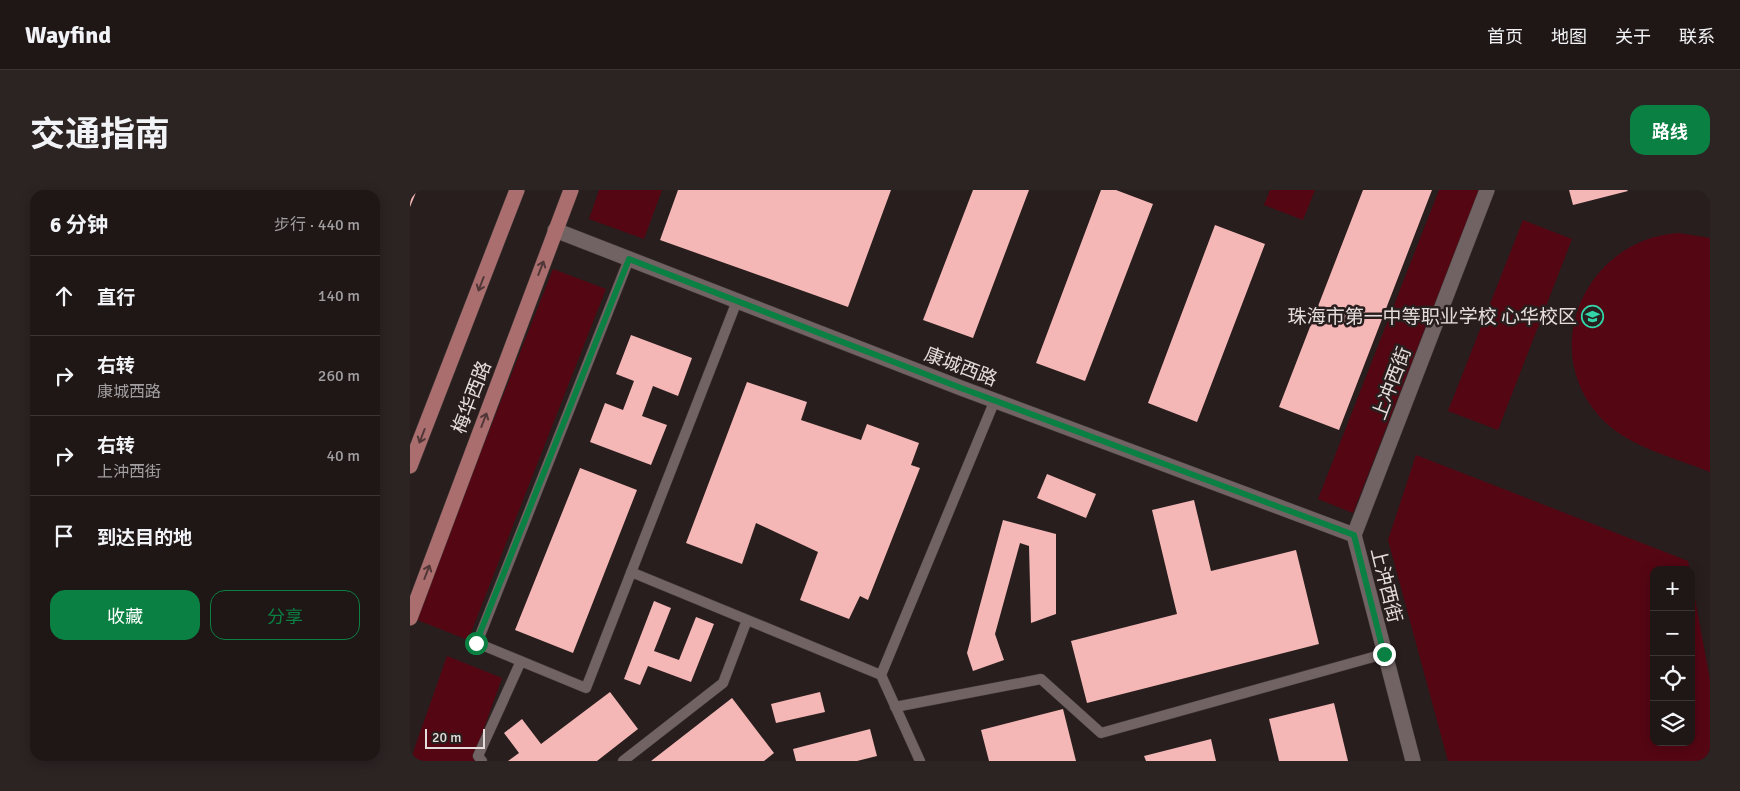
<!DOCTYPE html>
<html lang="zh">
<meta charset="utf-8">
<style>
body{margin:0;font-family:Signika,"Noto Sans SC",sans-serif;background:#2c2323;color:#f1f3f6}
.controls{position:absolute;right:15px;bottom:15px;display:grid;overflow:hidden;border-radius:10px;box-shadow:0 2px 12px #0003}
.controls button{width:45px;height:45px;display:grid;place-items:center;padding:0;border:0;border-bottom:1px solid #3c3535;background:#1f1616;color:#f1f3f6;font:25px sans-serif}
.scale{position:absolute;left:15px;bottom:12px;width:60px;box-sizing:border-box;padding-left:5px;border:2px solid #e5dddc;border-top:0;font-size:14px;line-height:18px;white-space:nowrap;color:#e5dddc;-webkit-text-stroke:4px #291e1e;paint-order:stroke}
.stop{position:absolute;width:15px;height:15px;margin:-11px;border:4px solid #0b8043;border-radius:50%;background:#fff}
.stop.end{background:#0b8043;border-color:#fff;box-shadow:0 1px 5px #0008}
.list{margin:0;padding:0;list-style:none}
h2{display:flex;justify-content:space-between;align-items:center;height:65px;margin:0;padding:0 20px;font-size:21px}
h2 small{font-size:16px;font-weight:400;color:#a19fa1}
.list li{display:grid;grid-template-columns:32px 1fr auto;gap:15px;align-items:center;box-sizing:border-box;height:80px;padding:0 20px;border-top:1px solid #3c3535}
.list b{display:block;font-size:19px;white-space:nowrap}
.list p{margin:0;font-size:16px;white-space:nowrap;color:#a19fa1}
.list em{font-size:16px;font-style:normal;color:#a19fa1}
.actions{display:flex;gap:10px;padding:15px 20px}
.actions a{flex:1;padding:11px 0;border:1px solid #0b8043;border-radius:15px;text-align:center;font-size:18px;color:#0b8043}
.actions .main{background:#0b8043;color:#fff}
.icon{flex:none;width:28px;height:28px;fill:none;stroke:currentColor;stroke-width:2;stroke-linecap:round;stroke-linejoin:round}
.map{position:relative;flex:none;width:1300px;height:571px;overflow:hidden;border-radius:15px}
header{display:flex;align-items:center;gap:30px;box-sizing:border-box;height:70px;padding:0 25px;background:#1f1616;border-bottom:1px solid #3c3535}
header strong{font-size:24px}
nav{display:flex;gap:28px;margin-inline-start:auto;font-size:18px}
.intro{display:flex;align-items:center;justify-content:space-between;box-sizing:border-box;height:120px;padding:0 30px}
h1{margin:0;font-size:35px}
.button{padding:12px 22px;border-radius:15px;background:#0b8043;color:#fff;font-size:18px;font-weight:700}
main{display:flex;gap:30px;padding:0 30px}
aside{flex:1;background:#1f1616;border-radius:15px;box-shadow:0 2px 12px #0003}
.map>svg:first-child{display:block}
</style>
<header>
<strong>Wayfind</strong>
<nav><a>首页</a><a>地图</a><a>关于</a><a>联系</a></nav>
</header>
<div class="intro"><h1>交通指南</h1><a class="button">路线</a></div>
<main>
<aside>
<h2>6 分钟<small>步行 · 440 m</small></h2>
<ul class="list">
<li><svg class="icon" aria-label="ahead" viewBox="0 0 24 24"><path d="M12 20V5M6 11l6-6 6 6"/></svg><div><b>直行</b></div><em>140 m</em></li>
<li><svg class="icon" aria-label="right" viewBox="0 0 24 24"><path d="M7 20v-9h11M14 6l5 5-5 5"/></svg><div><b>右转</b><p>康城西路</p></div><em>260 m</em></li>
<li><svg class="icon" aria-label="right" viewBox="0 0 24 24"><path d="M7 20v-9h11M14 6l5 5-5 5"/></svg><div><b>右转</b><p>上沖西街</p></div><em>40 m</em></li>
<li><svg class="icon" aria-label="arrive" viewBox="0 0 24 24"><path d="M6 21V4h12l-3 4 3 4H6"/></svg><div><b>到达目的地</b></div></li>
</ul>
<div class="actions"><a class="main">收藏</a><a>分享</a></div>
</aside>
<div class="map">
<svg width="1300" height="571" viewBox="0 0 1300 571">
<rect width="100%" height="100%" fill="#291e1e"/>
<path fill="#550613" d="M 189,0 L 252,0 L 234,49 L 179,29 Z
M 860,0 L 905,0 L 893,30 L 854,15 Z
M 1029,0 L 1069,0 L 943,323 L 908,309 Z
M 1113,30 L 1162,49 L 1088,240 L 1038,221 Z
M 1268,43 L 1300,48 L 1300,282 C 1263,267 1217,257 1189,226 C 1127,156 1178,49 1268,43 Z
M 143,79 L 196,99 L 58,450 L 5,429 Z
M 1006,265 L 1278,371 L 1280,380 L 1244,380 L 1244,552 L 1281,552 L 1281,387 L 1300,490 L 1300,571 L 1038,571 L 978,350 Z
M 37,466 L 92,488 L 64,566 L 68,571 L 0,571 Z"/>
<path fill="#f4b7b6" d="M 0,0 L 7,0 L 0,17 Z
M 268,0 L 481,0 L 438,117 L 250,50 Z
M 563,0 L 619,0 L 563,148 L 513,130 Z
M 691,0 L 706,0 L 743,14 L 675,191 L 626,173 Z
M 953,0 L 1022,0 L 929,240 L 869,217 Z
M 1159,0 L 1217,0 L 1218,1 L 1163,15 Z
M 805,35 L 855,54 L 787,232 L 738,213 Z
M 221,145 L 282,168 L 268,206 L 243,196 L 232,226 L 257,235 L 241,275 L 180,252 L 195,213 L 213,220 L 224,191 L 206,184 Z
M 337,192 L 397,212 L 391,230 L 451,250 L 457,234 L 509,253 L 501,275 L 510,278 L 458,410 L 450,406 L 439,429 L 390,410 L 408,362 L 346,333 L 332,374 L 276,353 Z
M 170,278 L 227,300 L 163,463 L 105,440 Z
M 637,284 L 686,304 L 676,328 L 627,308 Z
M 784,310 L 801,381 L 886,360 L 909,454 L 677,513 L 661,451 L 767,424 L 742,320 Z
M 593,330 L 646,344 L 646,424 L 621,433 L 619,356 L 610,353 L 585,444 L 594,470 L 563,481 L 557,463 Z
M 244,411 L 261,418 L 244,461 L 269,470 L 286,427 L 304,434 L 281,492 L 238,476 L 230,495 L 214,489 Z
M 200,502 L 228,539 L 187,571 L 98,571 L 109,563 L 94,543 L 112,529 L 131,554 Z
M 410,502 L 415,522 L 366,533 L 361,514 Z
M 322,508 L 364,563 L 354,571 L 241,571 Z
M 924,513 L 938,571 L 869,571 L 859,529 Z
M 653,519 L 666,571 L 579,571 L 571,540 Z
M 460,539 L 467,566 L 447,571 L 386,571 L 383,559 Z
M 801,549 L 806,571 L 736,571 L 734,566 Z"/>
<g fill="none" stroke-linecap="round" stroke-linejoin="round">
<defs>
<path id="service" d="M 219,69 L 67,453 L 176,498 L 327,111
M 221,382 L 471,485 L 585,210
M 471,485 L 510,571
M 485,517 L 631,489 L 691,543 L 974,464
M 72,571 L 68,566 L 111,471
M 213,571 L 313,493 L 337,430"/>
<path id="minor" d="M 145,40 L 551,198 L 944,345
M 944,345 L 1077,0
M 944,345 L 1003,571"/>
<path id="primary" d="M 0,276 L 107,0
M 0,428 L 161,0"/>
</defs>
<use href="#service" stroke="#443b3b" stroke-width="11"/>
<use href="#minor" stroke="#443b3b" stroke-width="16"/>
<use href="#primary" stroke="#443b3b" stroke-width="16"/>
<use href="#service" stroke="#716363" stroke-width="10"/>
<use href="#minor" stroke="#716363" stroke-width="15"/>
<use href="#primary" stroke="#ab6e6e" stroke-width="15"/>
</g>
<defs><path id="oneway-shaft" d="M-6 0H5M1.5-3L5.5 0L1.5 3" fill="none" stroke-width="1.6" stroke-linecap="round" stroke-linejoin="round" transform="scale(1.25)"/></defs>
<g stroke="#503636">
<use href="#oneway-shaft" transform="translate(131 78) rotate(-69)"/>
<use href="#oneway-shaft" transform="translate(71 94) rotate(111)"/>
<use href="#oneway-shaft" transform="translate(74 230) rotate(-69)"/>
<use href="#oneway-shaft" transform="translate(12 246) rotate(111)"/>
<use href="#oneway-shaft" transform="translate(17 382) rotate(-69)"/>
</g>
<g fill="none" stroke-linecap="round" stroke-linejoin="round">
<path stroke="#0b8043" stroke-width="6" d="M 66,453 L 219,69 L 551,198 L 944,345 L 974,464"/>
</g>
<defs>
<symbol id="school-ring" viewBox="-11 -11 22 22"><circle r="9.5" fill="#291e1e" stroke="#32d4a8" stroke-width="1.5"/><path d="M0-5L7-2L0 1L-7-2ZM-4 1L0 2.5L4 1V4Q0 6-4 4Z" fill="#32d4a8"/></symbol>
</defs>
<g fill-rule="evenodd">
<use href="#school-ring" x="1170" y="114" width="25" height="25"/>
</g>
<g text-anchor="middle" stroke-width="5" stroke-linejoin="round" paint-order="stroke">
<g font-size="19" fill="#e5dddc" stroke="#291e1e" text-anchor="end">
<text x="1167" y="133">珠海市第一中等职业学校 心华校区</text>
</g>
<g font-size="19" fill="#e5dddc" stroke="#291e1e">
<text transform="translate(551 176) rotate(21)" y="7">康城西路</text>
<text transform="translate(981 193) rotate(-69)" y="7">上冲西街</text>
<text transform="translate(61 207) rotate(-69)" y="7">梅华西路</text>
<text transform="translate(977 395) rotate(76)" y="7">上沖西街</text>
</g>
</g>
</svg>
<div class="controls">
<button>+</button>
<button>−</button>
<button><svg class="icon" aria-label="locate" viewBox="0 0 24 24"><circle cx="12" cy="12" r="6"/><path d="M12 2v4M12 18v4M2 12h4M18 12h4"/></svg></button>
<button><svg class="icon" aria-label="layers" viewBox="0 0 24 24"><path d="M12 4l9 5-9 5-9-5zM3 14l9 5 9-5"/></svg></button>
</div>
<div class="scale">20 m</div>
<div class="stop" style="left:66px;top:453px"></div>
<div class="stop end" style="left:974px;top:464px"></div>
</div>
</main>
